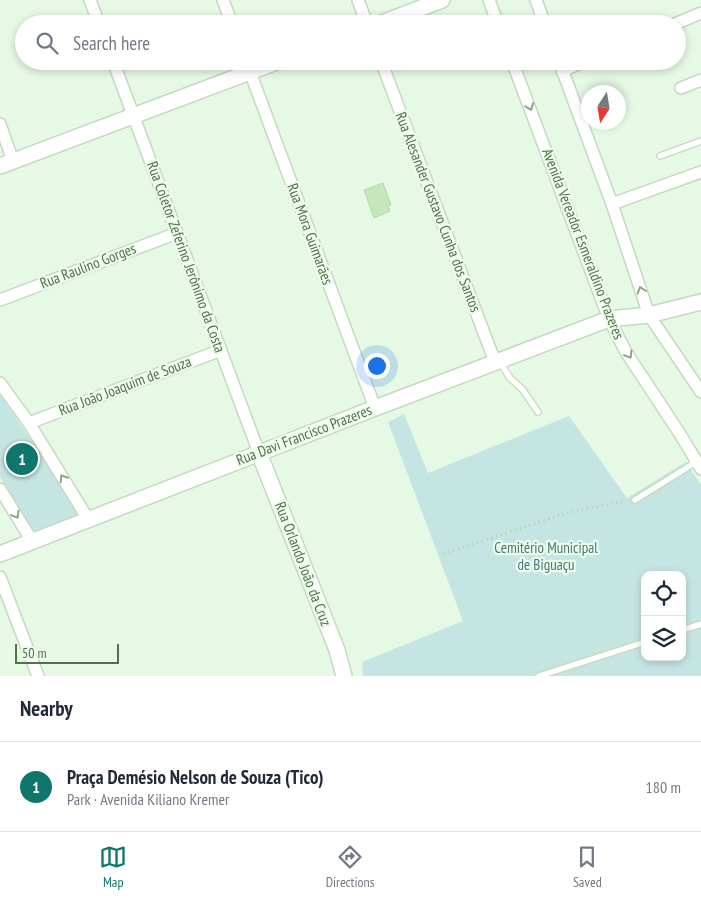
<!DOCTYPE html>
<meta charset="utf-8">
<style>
body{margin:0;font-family:"PT Sans Narrow",sans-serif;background:#f2f2f3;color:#1f2937}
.controls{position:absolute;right:15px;bottom:15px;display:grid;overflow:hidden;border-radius:10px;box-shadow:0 2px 8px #0003}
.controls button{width:45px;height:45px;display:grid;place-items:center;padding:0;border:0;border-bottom:1px solid #e0e1e3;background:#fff;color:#1f2937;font:25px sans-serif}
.compass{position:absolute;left:581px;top:85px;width:45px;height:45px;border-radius:50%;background:#fff;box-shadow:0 2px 8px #0003;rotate:192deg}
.scale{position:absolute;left:15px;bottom:12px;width:104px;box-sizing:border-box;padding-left:5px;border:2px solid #576f4d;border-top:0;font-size:14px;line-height:18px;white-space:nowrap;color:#576f4d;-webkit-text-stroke:4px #ebfdeb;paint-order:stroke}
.you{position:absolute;left:376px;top:365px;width:18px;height:18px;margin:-12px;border:4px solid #fff;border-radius:50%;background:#1a73e8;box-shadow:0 0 0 8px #1a73e833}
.badge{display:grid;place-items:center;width:32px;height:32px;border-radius:50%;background:#0f766e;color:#fff;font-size:16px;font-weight:700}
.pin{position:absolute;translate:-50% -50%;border:2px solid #fff;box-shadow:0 1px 5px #0006}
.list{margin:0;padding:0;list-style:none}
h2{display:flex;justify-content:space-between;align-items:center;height:65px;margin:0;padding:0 20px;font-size:21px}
h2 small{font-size:16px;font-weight:400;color:#747a83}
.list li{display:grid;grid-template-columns:32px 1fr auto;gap:15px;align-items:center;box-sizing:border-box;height:90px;padding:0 20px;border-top:1px solid #e0e1e3}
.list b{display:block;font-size:19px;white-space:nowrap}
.list p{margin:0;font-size:16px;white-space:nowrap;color:#747a83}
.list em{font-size:16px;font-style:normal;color:#747a83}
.icon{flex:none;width:28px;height:28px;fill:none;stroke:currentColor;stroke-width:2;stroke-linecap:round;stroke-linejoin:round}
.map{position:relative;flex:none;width:701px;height:676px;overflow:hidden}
.search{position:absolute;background:#fff;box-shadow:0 2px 8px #0003;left:15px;right:15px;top:15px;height:55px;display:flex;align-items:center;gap:12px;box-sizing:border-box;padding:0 18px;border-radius:28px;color:#747a83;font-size:19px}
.sheet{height:155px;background:#fff}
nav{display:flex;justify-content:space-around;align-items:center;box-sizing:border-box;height:70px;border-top:1px solid #e0e1e3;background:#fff;font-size:14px;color:#747a83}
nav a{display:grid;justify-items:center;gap:2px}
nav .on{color:#0f766e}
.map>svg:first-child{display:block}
</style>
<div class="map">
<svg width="701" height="676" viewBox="0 0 701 676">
<rect width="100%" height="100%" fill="#e6f9e5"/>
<path fill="#c5e5e3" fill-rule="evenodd" d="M 0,395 L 32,441 L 79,517 L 35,535 L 0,477 Z
M 404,414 L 428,473 L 569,416 L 627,498 L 686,462 L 701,485 L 701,676 L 363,676 L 362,662 L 463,621 L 388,422 ZM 645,575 L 682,575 L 682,657 L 645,657 Z"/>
<path fill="#c6e6bb" stroke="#b2dca2" d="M 383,183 L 391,205 L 388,206 L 390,211 L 374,218 L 364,190 Z"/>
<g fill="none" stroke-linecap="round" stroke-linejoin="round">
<defs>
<path id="service" d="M 660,156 L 701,141
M 500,362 L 510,378 L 523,390 L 538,412
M 635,500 L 696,462
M 682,630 L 701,624
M 539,676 L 645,642"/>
<path id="minor" d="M 90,0 L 99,24
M 223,0 L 232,24
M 358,0 L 367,24
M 489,0 L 498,24
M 536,0 L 545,24
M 675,24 L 701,13
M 113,61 L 259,453
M 246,61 L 375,408
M 381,61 L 495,362
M 512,61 L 609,319 L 626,352 L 680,434 L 701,469
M 559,61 L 612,204 L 649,315 L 701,392
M 562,71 L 585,61
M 681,88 L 701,80
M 0,124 L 13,161
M 612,204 L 701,172
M 0,300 L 177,233
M 0,383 L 29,423 L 88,519
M 29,423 L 221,350
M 0,489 L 32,541
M 0,577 L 38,676"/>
<path id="tertiary" d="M 379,24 L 442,0
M 0,166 L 279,61
M 259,453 L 337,650 L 344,676
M 0,554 L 375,408 L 609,319 L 649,315 L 701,302"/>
</defs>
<use href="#service" stroke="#c4dabf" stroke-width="8"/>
<use href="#minor" stroke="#c4dabf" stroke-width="14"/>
<use href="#tertiary" stroke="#c4dabf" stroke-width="18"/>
<path stroke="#afd0a3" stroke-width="2.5" stroke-dasharray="1 4" stroke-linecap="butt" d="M 444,554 L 570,512 L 626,501"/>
<use href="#service" stroke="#fff" stroke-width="5.5"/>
<use href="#minor" stroke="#fff" stroke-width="11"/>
<use href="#tertiary" stroke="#fff" stroke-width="15"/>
</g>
<defs><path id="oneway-chevron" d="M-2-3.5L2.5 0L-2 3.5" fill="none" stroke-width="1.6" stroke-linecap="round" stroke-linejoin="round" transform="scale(1.25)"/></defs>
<g stroke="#92a18b">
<use href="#oneway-chevron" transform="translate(530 107) rotate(69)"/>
<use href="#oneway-chevron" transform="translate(641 290) rotate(-108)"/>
<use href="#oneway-chevron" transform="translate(629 355) rotate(58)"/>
<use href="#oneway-chevron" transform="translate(63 478) rotate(-122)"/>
<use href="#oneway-chevron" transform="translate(16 515) rotate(59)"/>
</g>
<g text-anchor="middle" stroke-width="4.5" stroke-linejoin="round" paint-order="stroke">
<g font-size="15" fill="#576f4d" stroke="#ebfdeb">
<text transform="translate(438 212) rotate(69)" y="5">Rua Alesander Gustavo Cunha dos Santos</text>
<text transform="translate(310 234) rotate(70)" y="5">Rua Mora Guimarães</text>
<text transform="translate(583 244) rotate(69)" y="5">Avenida Vereador Esmeraldino Prazeres</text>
<text transform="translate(186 257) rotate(70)" y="5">Rua Coletor Zeferino Jerônimo da Costa</text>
<text transform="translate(88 266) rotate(-21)" y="5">Rua Raulino Gorges</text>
<text transform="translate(125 386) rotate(-21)" y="5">Rua João Joaquim de Souza</text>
<text transform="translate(304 435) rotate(-21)" y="5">Rua Davi Francisco Prazeres</text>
<text transform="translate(303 564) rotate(69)" y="5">Rua Orlando João da Cruz</text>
</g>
<g font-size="15" fill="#4a7779" stroke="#ebfdeb">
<text x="546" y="553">Cemitério Municipal<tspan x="546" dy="17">de Biguaçu</tspan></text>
</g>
</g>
</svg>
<div class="controls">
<button><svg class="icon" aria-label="locate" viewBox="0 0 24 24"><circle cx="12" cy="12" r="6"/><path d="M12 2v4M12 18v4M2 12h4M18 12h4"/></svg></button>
<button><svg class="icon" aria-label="layers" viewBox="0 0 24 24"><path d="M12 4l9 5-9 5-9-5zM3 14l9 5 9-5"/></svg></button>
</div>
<svg class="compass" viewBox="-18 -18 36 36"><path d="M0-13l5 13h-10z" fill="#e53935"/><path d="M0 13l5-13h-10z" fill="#747a83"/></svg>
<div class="scale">50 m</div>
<div class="you"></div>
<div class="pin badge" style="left:22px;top:459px">1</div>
<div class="search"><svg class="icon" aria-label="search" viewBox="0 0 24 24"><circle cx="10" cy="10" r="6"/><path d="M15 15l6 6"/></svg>Search here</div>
</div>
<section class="sheet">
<h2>Nearby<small></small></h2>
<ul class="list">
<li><span class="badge">1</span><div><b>Praça Demésio Nelson de Souza (Tico)</b><p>Park · Avenida Kiliano Kremer</p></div><em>180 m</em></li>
</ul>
</section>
<nav>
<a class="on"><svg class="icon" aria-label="map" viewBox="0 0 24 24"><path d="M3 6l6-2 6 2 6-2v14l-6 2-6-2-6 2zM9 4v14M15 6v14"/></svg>Map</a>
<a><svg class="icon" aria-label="directions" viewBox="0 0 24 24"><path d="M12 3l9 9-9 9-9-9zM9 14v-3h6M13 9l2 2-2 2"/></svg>Directions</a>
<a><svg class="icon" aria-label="saved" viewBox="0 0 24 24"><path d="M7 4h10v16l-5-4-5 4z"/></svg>Saved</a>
</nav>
